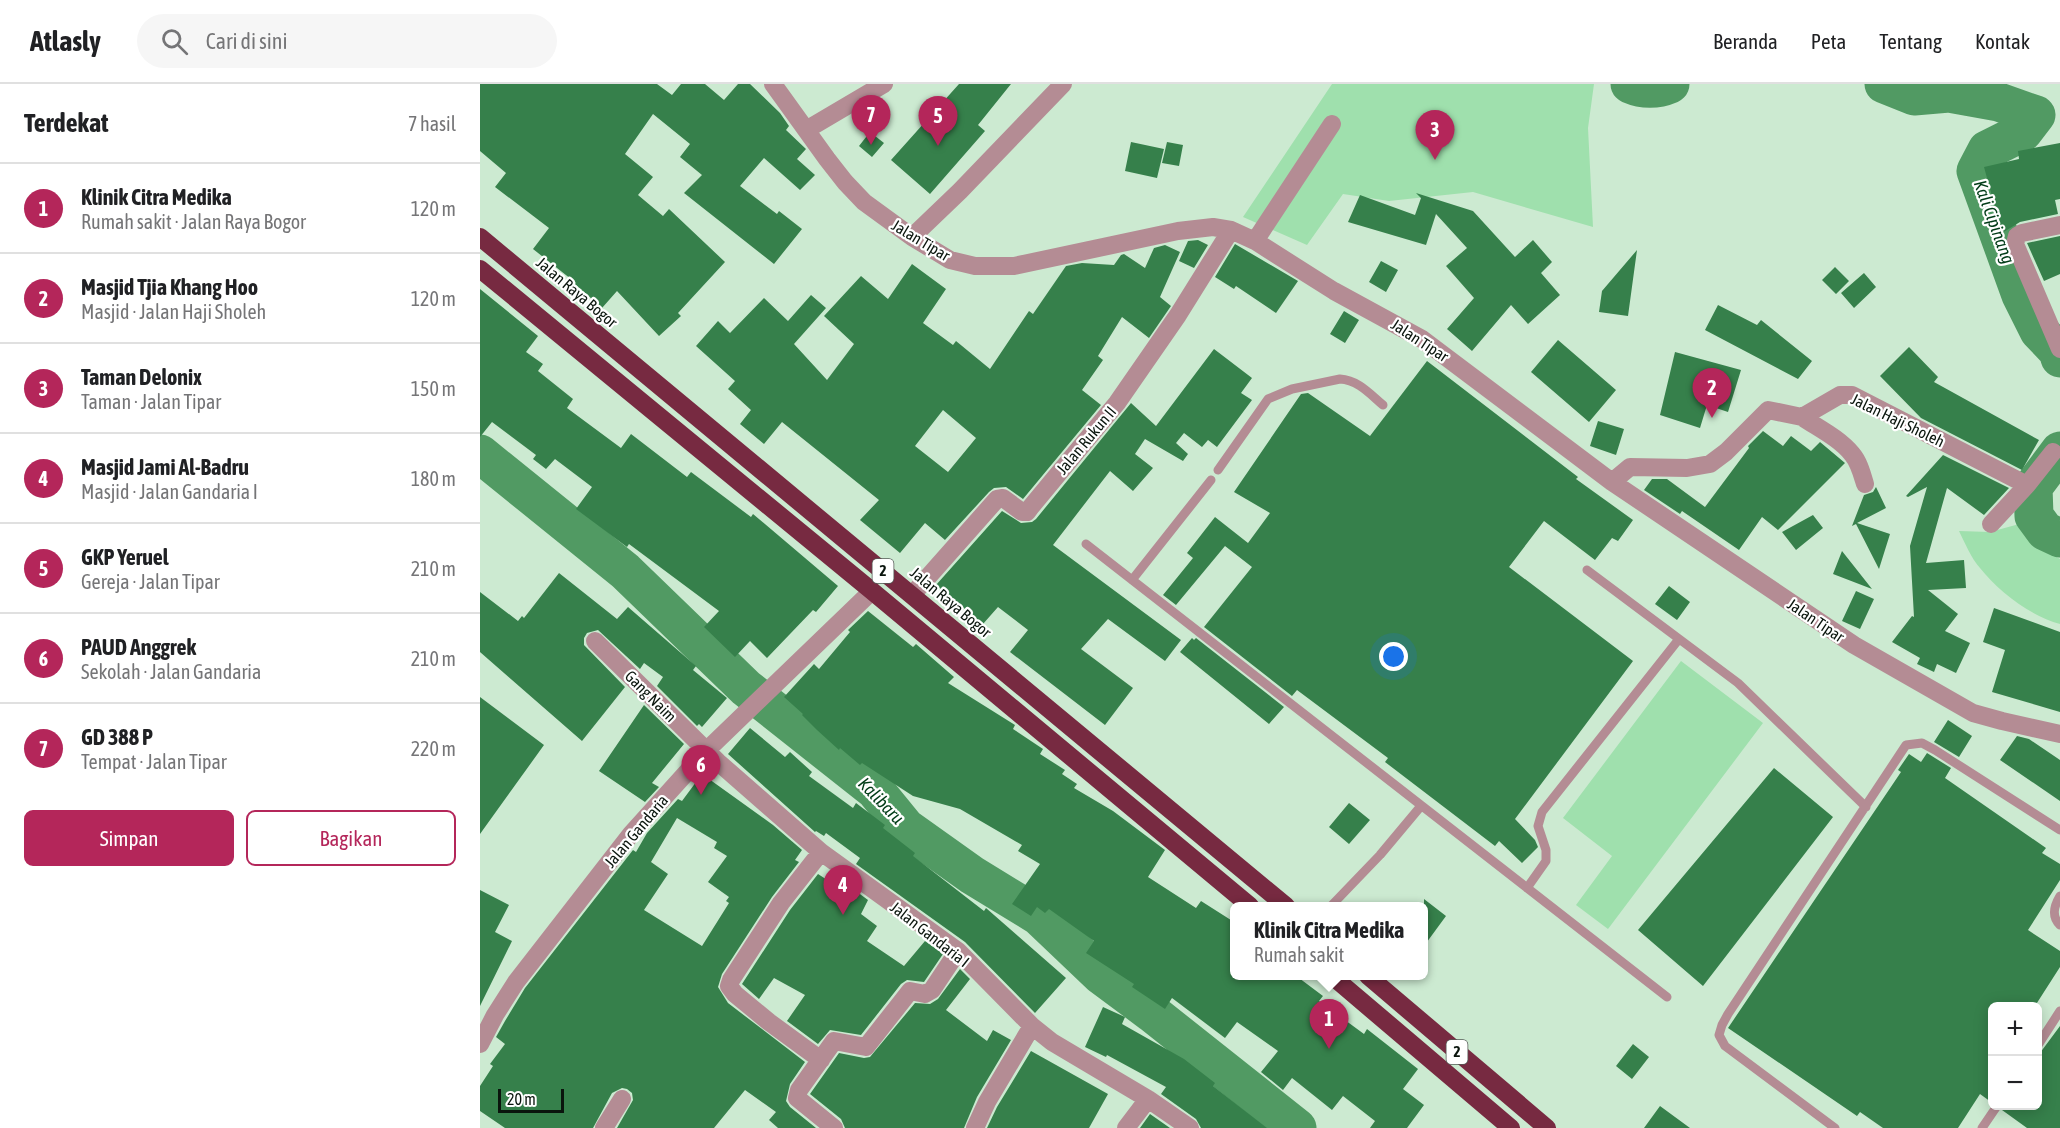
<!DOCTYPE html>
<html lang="id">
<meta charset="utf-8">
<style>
body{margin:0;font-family:"Asap Condensed",sans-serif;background:#f6f6f6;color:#202124}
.controls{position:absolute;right:18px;bottom:18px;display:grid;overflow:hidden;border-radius:9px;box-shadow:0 3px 15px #0003}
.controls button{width:54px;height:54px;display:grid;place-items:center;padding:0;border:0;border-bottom:2px solid #e0e0e0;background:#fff;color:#202124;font:30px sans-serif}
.scale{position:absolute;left:18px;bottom:15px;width:66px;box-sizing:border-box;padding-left:6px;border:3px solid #0a150d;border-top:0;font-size:16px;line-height:21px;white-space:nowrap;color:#0a150d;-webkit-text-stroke:4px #fff;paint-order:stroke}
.you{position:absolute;left:914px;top:573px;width:21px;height:21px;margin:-15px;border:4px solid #fff;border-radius:50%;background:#1a73e8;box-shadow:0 0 0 9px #1a73e833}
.badge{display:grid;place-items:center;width:39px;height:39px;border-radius:50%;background:#b4265a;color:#fff;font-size:20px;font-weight:700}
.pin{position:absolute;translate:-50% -50px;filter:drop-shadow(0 2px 3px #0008)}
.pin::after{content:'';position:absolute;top:32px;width:21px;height:18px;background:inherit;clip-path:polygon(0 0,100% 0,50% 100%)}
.popup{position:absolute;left:750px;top:818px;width:198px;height:78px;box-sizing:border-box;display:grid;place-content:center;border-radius:9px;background:#fff;filter:drop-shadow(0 2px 4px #0005);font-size:20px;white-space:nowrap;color:#757577}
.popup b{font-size:22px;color:#202124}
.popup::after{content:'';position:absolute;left:50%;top:100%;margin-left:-12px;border:12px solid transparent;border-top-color:#fff}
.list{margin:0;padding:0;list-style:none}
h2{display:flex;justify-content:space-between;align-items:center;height:78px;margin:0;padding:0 24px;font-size:26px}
h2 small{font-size:20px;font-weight:400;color:#757577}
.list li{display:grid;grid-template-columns:39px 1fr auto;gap:18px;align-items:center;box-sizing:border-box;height:90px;padding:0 24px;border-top:2px solid #e0e0e0}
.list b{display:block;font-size:22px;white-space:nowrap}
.list p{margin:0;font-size:20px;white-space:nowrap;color:#757577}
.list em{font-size:20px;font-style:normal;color:#757577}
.actions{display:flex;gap:12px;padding:18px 24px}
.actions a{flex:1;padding:14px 0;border:2px solid #b4265a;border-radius:9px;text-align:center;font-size:21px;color:#b4265a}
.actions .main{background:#b4265a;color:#fff}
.icon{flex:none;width:33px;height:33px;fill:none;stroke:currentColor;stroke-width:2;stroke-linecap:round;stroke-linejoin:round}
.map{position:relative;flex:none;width:1580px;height:1044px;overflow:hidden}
header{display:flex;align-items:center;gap:36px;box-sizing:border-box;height:84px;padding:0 30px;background:#fff;border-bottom:2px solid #e0e0e0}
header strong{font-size:28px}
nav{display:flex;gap:33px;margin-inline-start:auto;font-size:21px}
.search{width:420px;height:54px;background:#f6f6f6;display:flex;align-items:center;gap:15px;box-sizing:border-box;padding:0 21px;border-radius:33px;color:#757577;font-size:22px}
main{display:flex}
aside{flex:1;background:#fff}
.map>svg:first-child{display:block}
</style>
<header>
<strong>Atlasly</strong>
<div class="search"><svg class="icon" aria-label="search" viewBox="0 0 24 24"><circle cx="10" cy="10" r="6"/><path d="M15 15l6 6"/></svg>Cari di sini</div>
<nav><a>Beranda</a><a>Peta</a><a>Tentang</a><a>Kontak</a></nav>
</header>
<main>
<aside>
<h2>Terdekat<small>7 hasil</small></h2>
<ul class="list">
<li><span class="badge">1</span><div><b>Klinik Citra Medika</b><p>Rumah sakit · Jalan Raya Bogor</p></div><em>120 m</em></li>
<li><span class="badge">2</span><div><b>Masjid Tjia Khang Hoo</b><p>Masjid · Jalan Haji Sholeh</p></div><em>120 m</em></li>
<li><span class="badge">3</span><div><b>Taman Delonix</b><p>Taman · Jalan Tipar</p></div><em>150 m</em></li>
<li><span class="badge">4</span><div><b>Masjid Jami Al-Badru</b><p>Masjid · Jalan Gandaria I</p></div><em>180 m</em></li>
<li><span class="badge">5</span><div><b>GKP Yeruel</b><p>Gereja · Jalan Tipar</p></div><em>210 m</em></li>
<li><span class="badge">6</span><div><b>PAUD Anggrek</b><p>Sekolah · Jalan Gandaria</p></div><em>210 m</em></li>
<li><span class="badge">7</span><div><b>GD 388 P</b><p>Tempat · Jalan Tipar</p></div><em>220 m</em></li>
</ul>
<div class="actions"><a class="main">Simpan</a><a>Bagikan</a></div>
</aside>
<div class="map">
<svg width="1580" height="1044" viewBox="0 0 1580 1044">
<rect width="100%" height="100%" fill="#ccead1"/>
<path fill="#9fe0ad" d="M 852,0 L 1114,0 L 1108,44 L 1113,143 L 993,108 L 909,117 L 863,110 L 827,161 L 763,133 Z
M 1543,439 L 1554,459 L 1580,475 L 1580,540 C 1552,533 1518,507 1500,484 C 1491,474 1485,459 1479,447 L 1510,448 Z
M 1201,577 L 1283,639 L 1128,845 L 1096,821 L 1132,772 L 1083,734 Z"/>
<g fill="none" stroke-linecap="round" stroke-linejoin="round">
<path stroke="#519a63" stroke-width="39" d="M 1150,0 C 1164,6 1176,6 1190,0
M 1404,0 L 1434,12 L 1469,9 L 1519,18 L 1556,31 L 1543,48 L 1507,66 L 1496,87 L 1541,211 L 1559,247 L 1578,267 L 1580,274
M 1580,367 L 1553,403 L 1554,432 L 1565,447 L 1580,454
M 0,370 L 145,487 L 266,604 L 395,706 L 426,744 L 492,791 L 559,832 L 621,891 L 672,929 L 817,1044"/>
</g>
<path fill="#36804b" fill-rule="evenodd" d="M 0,0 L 177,0 L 192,11 L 201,0 L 225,0 L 244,16 L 258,0 L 270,0 L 300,29 L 309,42 L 306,46 L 326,65 L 317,75 L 335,91 L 320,106 L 284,74 L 260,102 L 297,130 L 299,127 L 322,145 L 294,180 L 204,109 L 222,91 L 200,73 L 210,60 L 173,30 L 145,70 L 173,93 L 158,111 L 183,132 L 189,125 L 245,178 L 198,229 L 201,232 L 179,252 L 137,207 L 122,224 L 95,200 L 96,199 L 53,165 L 69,144 L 15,103 L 26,89 L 0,67 Z
M 479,0 L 531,0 L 498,41 L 505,47 L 450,110 L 411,76 Z
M 390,48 L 404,59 L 392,73 L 379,62 Z
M 651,58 L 684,65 L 677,94 L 645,87 Z
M 687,58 L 703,61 L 699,82 L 682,79 Z
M 1580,59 L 1580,115 L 1575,116 L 1578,130 L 1540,138 L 1522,149 L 1504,83 L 1539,75 L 1538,67 Z
M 936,109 L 993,127 L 1035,173 L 1053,156 L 1072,178 L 1061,189 L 1080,211 L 1048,240 L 1031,221 L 992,267 L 967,245 L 994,214 L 966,182 L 987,164 L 956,130 L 946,161 L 868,138 L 880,111 L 935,131 L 941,114 Z
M 1580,152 L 1580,190 L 1564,197 L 1547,159 Z
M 718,156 L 728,161 L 714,184 L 699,177 L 708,157 Z
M 755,160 L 818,197 L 796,229 L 756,202 L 754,205 L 735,193 Z
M 685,161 L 700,168 L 680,213 L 691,222 L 669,254 L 642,233 L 618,272 L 623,276 L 602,306 L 621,321 L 543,415 L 526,403 L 514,404 L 509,408 L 465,456 L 445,439 L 420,469 L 380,436 L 399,416 L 302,338 L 284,360 L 260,340 L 271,326 L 248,305 L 255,297 L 216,262 L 238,237 L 250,249 L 284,214 L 308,237 L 331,211 L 346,224 L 314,260 L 347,296 L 374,260 L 344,232 L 381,192 L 408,215 L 432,180 L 466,205 L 443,239 L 473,261 L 476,257 L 510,285 L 549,227 L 553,230 L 586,182 L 602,179 L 634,181 L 641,171 L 644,170 L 665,184 L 674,164 ZM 463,326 L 496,354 L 468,388 L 435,362 Z
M 1157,166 L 1148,232 L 1119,228 L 1122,207 Z
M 901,177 L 918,186 L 906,208 L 889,198 Z
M 1355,183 L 1369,197 L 1356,210 L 1342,196 Z
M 1384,189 L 1396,203 L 1374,224 L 1361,209 Z
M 0,205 L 58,252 L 46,268 L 63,280 L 58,287 L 93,315 L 87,324 L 141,364 L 151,350 L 207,393 L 211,388 L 271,433 L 273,430 L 358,502 L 336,528 L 333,526 L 287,574 L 270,557 L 255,573 L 224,543 L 239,527 L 149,460 L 147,463 L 96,425 L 112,403 L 75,375 L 66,385 L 53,375 L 56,371 L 12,338 L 0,353 Z
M 1238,221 L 1277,241 L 1281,236 L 1332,277 L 1318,295 L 1225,246 Z
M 864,227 L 879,236 L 865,259 L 850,250 Z
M 1078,256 L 1136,306 L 1109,338 L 1051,288 Z
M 1429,263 L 1458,293 L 1454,298 L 1559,356 L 1542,386 L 1441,334 L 1400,292 Z
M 734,265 L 772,294 L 761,309 L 772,316 L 737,363 L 728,356 L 722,363 L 704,349 L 696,359 L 708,370 L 703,377 L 665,355 L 655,370 L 673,384 L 653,407 L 630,387 L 573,461 L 701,556 L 685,577 L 628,535 L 601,565 L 653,604 L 625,641 L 530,568 L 548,546 L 518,523 L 503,540 L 456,501 L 522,427 L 541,439 L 552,438 L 556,435 L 651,319 L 676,342 Z
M 1195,268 L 1261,286 L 1248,328 L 1227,321 L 1220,344 L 1180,331 Z
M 947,277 L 1098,393 L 1096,395 L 1153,436 L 1138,457 L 1132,454 L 1115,476 L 1064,437 L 1029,483 L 1153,577 L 1035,735 L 1055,756 L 1058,763 L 1042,779 L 1019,757 L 1015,762 L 905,678 L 908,674 L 817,606 L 812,612 L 724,543 L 772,483 L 745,462 L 696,521 L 683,511 L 713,474 L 707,469 L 735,433 L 768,459 L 790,429 L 754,408 L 821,310 L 828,309 L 890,352 Z
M 1118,337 L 1144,345 L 1136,371 L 1110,362 Z
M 1283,347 L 1303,362 L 1311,352 L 1331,367 L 1340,358 L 1365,379 L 1298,446 L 1282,433 L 1259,466 L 1202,427 L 1200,430 L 1164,406 L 1172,395 L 1187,395 L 1225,423 L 1269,364 L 1268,362 Z
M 1463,371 L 1529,404 L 1504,431 L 1467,404 L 1446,479 L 1484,476 L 1486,504 L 1448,506 L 1478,530 L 1465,547 L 1490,559 L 1476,589 L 1457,580 L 1454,588 L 1437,580 L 1440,574 L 1412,558 L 1432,532 L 1434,533 L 1430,462 L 1447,403 L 1428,413 L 1426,412 Z
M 1396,403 L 1406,424 L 1377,439 L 1410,450 L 1399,485 L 1376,440 L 1372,442 L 1384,411 L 1393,408 Z
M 1333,431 L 1343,444 L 1316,466 L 1302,448 Z
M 1362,467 L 1392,505 L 1353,490 Z
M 79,489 L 137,535 L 148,523 L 216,582 L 213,586 L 247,614 L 222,643 L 219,640 L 217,642 L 177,602 L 183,593 L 164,579 L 160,585 L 118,546 L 107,549 L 104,554 L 104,561 L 145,603 L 102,657 L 0,568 L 0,508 L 38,537 L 42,532 L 44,534 Z
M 1189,502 L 1210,518 L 1197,536 L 1175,520 Z
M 1376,507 L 1394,515 L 1380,545 L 1362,537 Z
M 1514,524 L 1580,548 L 1580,628 L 1512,608 L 1525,566 L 1503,558 Z
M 388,527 L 433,563 L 436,560 L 474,593 L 468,599 L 535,641 L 533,645 L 563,665 L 560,670 L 585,686 L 582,690 L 597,700 L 594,704 L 633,727 L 685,766 L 668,793 L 716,824 L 721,817 L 754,838 L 754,891 L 815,891 L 843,912 L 839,917 L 884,950 L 887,945 L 938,985 L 923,1005 L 944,1021 L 927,1044 L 890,1044 L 895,1037 L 863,1012 L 852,1026 L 812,994 L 803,1006 L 781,988 L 798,967 L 757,938 L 745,954 L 692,914 L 685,925 L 652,903 L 654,900 L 606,869 L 614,857 L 569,825 L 565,829 L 557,823 L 551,832 L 532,820 L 560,780 L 538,767 L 542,761 L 480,725 L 433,712 L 382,679 L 380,681 L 360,664 L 359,666 L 337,646 L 322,631 L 323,630 L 304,613 L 334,580 L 339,585 L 370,548 L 368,546 Z
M 712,554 L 714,556 L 716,554 L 804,623 L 789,640 L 700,568 Z
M 0,613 L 64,661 L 0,750 Z
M 164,621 L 204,660 L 172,699 L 179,703 L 165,718 L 119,687 Z
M 1468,636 L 1492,652 L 1479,673 L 1454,658 Z
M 270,644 L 305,673 L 310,668 L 332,688 L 329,692 L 373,724 L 376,719 L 405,741 L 403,744 L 435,769 L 433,772 L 504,827 L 506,824 L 586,894 L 555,929 L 485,858 L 376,780 L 380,774 L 346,749 L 344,752 L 336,747 L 335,748 L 248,670 Z
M 1537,652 L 1549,655 L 1580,676 L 1580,717 L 1520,676 Z
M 1447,669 L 1471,684 L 1465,694 L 1566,764 L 1562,769 L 1580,780 L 1580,796 L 1548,846 L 1580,867 L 1580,883 L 1555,922 L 1512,922 L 1512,988 L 1510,992 L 1512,994 L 1511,1018 L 1500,1010 L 1478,1044 L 1403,1044 L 1380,1028 L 1377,1032 L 1248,944 L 1421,688 L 1418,686 L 1429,670 L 1441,678 Z
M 1294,684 L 1353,733 L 1223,902 L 1158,846 Z
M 222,690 L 293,741 L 322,766 L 315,776 L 319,778 L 292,813 L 242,890 L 238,903 L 248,919 L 325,978 L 310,1000 L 306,1017 L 310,1023 L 336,1044 L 298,1044 L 289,1036 L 296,1028 L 265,1006 L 234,1044 L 137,1044 L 153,1016 L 152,1009 L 147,1005 L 142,1004 L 132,1009 L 113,1044 L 25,1044 L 0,1027 L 0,1002 L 13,982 L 10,980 L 25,960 L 16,953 L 25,937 L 45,904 L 153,766 L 156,768 L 167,749 L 198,715 L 202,717 ZM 197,734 L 237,758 L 234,764 L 247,772 L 228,798 L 249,813 L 246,817 L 249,819 L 222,862 L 164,826 L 188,790 L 171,778 Z
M 869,719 L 890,736 L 869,760 L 849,743 Z
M 338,790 L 361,805 L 365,799 L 388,816 L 381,830 L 397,842 L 387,857 L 424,882 L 445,857 L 463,870 L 444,898 L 427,896 L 421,900 L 381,951 L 350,946 L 338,960 L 307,937 L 325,911 L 294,894 L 279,915 L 262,900 L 310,826 Z
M 0,806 L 29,821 L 15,848 L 32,857 L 0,922 Z
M 944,815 L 966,832 L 944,862 Z
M 480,885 L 490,895 L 466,926 L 507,957 L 513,946 L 531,956 L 497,1013 L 484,1044 L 365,1044 L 361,1035 L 330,1010 L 359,969 L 384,974 L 390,973 L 435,919 L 450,920 L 458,915 Z
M 623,923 L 645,933 L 642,940 L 704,975 L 735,999 L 733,1002 L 787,1044 L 721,1044 L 716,1035 L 681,1010 L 686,1003 L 627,971 L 626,973 L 605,963 Z
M 1580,942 L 1580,1044 L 1547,1044 L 1522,1026 L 1524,1022 L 1557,1022 L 1557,973 Z
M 1153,960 L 1169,973 L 1152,995 L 1136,982 Z
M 551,967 L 628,1010 L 609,1044 L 507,1044 L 517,1023 Z
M 1180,1022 L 1210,1044 L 1164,1044 Z
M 670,1030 L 690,1044 L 660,1044 Z"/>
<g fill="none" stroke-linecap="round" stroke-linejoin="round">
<path stroke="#b48c94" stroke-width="9" d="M 738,386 L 788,315 L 812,305 L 860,295 C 878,296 890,310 903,321
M 606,460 L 1187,913
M 1107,486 L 1258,599 L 1386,723
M 652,496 L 731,396
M 1047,804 L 1066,777 L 1066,766 L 1058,742 L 1062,728 L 1199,555
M 1580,812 C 1574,822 1571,832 1580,841
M 851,822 L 900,771 L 941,722
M 1558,961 L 1580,927
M 1355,1044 L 1245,962 L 1239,951 L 1242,941 L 1248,930 L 1426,661 L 1442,659 L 1455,666 L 1580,746
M 1502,1044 L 1517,1022"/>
<path stroke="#b48c94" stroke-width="18" d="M 293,0 L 347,75 L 365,98 L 384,118 L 432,153 L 470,176 L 495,182 L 534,182 L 698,147 L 733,143 L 751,146 L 775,157 L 854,207 L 942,255 L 1132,398 L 1374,561 L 1493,629 L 1522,637 L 1580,650
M 326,46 L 404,0
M 1580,141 L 1542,149 L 1537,152 L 1535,160 L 1580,265
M 432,153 L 480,107 L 583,0
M 775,157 L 852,40
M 1322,333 C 1338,344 1359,354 1372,370 C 1379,378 1382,390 1385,400
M 1132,398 L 1150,383 L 1207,384 L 1230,380 L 1246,368 L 1288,326 L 1322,333 L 1360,311 L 1372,311 L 1547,401
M 1511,440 L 1547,401 L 1573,368
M 432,511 L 517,415 L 523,414 L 542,428 L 547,428 L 550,424 L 637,319 L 698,231 L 751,146
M 115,557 L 238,678 L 341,768 L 478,867 L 552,942 L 572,958 L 668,1015 L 710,1044
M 341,768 L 301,819 L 251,896 L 249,902 L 255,910 L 289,938 L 341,976
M 0,960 L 15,931 L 36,898 L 151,750 L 226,667 L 392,507
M 124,1044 L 142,1015
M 354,1044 L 317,1014 L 319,1006 L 354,957 L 386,963 L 430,907 L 445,910 L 452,906 L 478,867
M 495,1044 L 507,1018 L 552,942
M 646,1044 L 668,1015"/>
<path stroke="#772a41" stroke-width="18" d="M 0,153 L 806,822
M 0,185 L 392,507 L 770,822
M 852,892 L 1031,1044
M 888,892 L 1067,1044"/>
</g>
<g text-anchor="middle" stroke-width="4.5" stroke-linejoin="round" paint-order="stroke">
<g fill="#fff" stroke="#545b56" stroke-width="1.5">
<rect x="392.5" y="475" width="21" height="24" rx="4.5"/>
<rect x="966.5" y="956" width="21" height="24" rx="4.5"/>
</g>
<g font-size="15" font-weight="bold" fill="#0a150d">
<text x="403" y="492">2</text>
<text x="977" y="973">2</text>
</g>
<g font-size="16" fill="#0a150d" stroke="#fff">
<text transform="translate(441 156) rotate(31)" y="6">Jalan Tipar</text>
<text transform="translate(97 208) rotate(40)" y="6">Jalan Raya Bogor</text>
<text transform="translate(940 256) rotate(33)" y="6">Jalan Tipar</text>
<text transform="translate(1418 336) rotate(26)" y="6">Jalan Haji Sholeh</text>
<text transform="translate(606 356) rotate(-50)" y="6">Jalan Rukun II</text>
<text transform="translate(471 518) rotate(40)" y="6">Jalan Raya Bogor</text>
<text transform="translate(1336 536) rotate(34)" y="6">Jalan Tipar</text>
<text transform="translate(171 612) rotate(45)" y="6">Gang Naim</text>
<text transform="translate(156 747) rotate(-50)" y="6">Jalan Gandaria</text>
<text transform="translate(450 850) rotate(38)" y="6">Jalan Gandaria I</text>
</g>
<g font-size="18" font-style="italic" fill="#013b17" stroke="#fff">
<text transform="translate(1514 138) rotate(70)" y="6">Kali Cipinang</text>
<text transform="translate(401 717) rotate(46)" y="6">Kalibaru</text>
</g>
</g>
</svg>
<div class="controls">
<button>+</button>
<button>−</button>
</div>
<div class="scale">20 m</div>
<div class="you"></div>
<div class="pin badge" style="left:849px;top:965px">1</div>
<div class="popup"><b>Klinik Citra Medika</b>Rumah sakit</div>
<div class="pin badge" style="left:1232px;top:334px">2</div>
<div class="pin badge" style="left:955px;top:76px">3</div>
<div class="pin badge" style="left:363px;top:831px">4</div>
<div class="pin badge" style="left:458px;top:62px">5</div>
<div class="pin badge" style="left:221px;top:711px">6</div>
<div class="pin badge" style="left:391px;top:61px">7</div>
</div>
</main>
